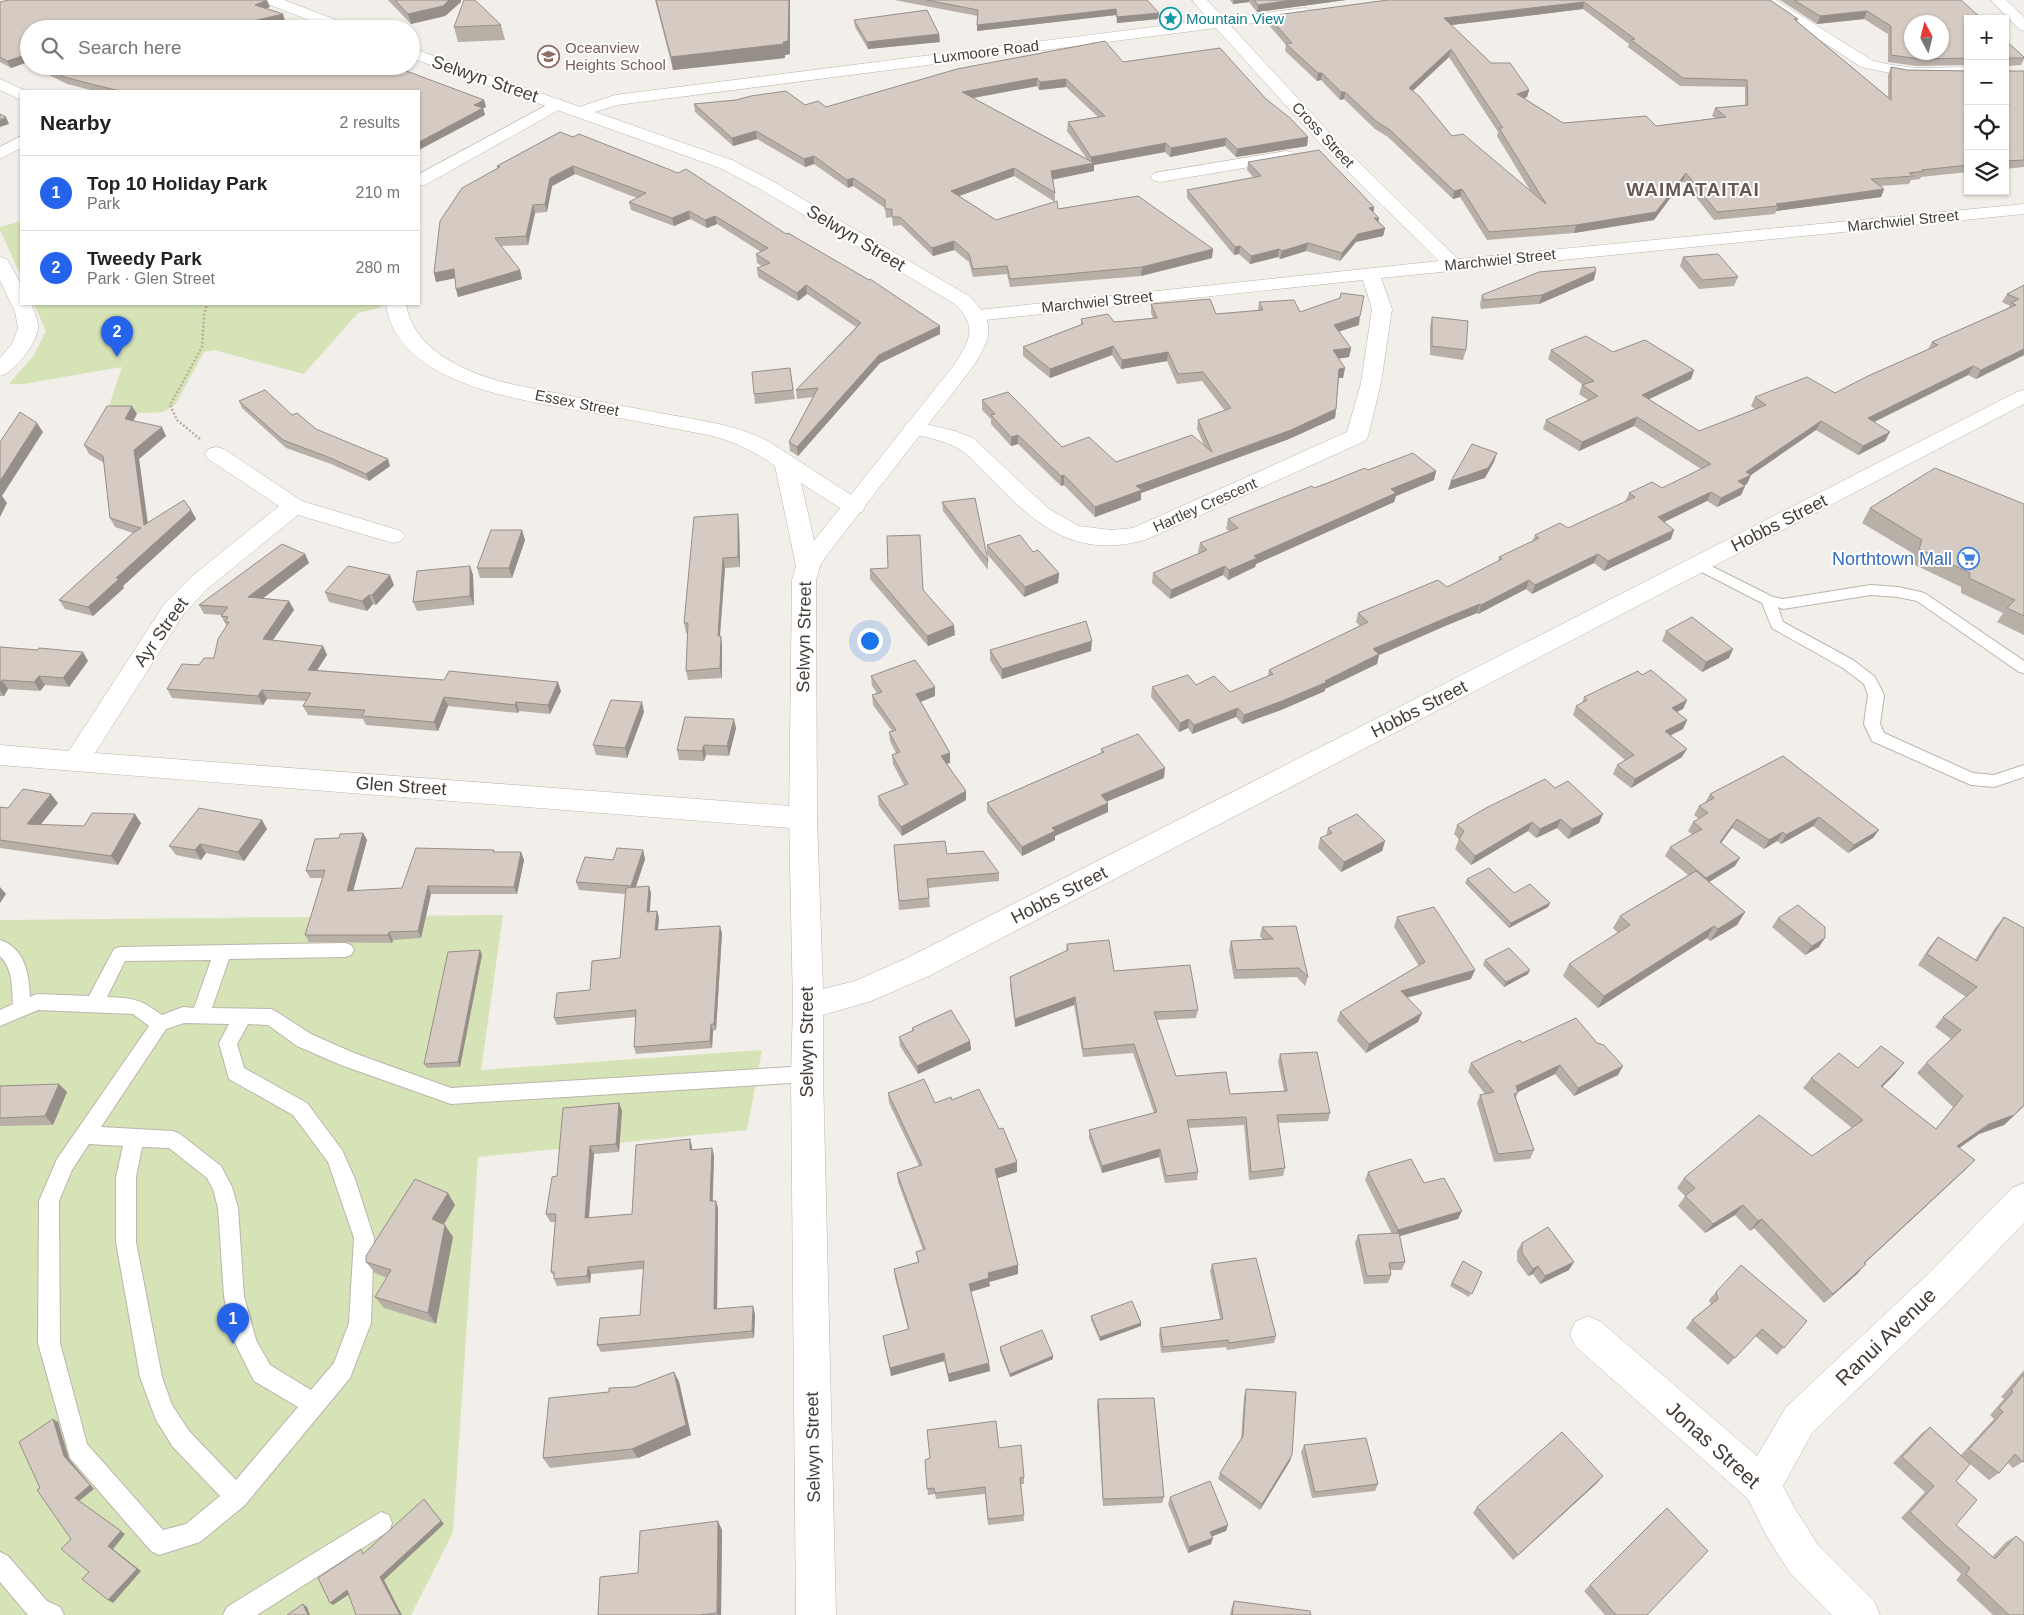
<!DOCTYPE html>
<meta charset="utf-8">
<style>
body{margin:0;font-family:Arial,sans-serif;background:#f6f6f6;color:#222}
.controls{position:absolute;right:15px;top:15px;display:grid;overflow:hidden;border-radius:0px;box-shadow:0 1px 4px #0004}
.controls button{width:45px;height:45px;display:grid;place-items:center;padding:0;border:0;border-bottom:1px solid #e0e0e0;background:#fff;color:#222;font:25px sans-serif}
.compass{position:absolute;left:1904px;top:15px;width:45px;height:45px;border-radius:50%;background:#fff;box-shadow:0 1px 4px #0004;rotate:353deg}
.you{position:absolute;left:869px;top:640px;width:18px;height:18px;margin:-12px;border:4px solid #fff;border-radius:50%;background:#1a73e8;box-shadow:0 0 0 8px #1a73e833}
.badge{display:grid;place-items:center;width:32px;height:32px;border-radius:50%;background:#2563eb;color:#fff;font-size:16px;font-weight:700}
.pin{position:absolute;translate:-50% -41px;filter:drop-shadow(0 1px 2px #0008)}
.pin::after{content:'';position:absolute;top:26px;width:18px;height:15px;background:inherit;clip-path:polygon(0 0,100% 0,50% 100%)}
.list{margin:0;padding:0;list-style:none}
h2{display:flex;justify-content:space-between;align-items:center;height:65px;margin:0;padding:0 20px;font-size:21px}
h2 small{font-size:16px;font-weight:400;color:#767676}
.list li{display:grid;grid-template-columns:32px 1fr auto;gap:15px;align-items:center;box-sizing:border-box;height:75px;padding:0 20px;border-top:1px solid #e0e0e0}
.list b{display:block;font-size:19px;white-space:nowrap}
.list p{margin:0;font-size:16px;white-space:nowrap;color:#767676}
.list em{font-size:16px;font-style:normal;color:#767676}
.icon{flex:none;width:28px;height:28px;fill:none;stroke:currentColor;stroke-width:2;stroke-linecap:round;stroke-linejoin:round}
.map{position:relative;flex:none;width:2024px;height:1615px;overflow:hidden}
.search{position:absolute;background:#fff;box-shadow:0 1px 4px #0004;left:20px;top:20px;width:400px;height:55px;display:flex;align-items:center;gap:12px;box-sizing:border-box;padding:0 18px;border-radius:28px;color:#767676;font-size:19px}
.panel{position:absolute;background:#fff;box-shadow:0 1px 4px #0004;left:20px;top:90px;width:400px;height:215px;border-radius:0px}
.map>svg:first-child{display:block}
</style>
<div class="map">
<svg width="2024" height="1615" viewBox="0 0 2024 1615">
<rect width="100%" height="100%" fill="#f2eee9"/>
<path fill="#d6e3b6" d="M 21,221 L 21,276 L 0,230 L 0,227 Z
M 34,304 L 385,304 L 379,308 L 358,313 L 304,374 L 214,350 L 204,352 L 175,405 L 163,412 L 106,415 L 122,367 L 23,384 L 9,384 L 34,355 L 46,331 Z
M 503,915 L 481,1070 L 762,1050 L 747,1130 L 478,1157 L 453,1532 L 411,1615 L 0,1615 L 0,920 Z"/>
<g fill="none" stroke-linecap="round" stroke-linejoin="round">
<defs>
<path id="service" d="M 1699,560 L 1773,597 L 1783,599 L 1871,585 L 1898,587 L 1921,592 L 1926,594 L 2024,661 L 2024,673 L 2019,672 L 1917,601 L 1898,597 L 1871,595 L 1783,609 L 1778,607 L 1783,622 L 1853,660 L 1875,677 L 1884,695 L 1880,724 L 1884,733 L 1973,773 L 1994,775 L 2024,765 L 2024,777 L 1994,787 L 1971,785 L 1872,741 L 1864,724 L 1868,695 L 1864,684 L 1843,668 L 1772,628 L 1762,603 L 1694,568 L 1692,565 L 1694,562 Z
M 0,940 C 25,948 29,974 30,997 L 37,994 L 89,996 L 114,949 L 120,947 L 345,943 L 351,945 L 354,950 L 351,955 L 345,957 L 229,959 L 212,1008 L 271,1009 L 277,1012 L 311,1034 L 354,1053 L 451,1088 L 807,1066 L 814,1068 L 816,1074 L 814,1080 L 807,1082 L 451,1104 L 341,1065 L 297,1046 L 268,1025 L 248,1024 L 237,1044 L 244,1068 L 307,1103 L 342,1150 L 355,1179 L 374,1238 L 371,1323 L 350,1378 L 245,1505 L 200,1542 L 159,1555 L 151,1551 L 70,1458 L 38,1343 L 39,1201 L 57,1159 L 149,1026 L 133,1014 L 38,1010 L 0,1026 L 0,1010 L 13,1004 C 12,987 13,969 0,956 ZM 211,960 L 194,1008 L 183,1007 L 162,1015 C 140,999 134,998 107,997 L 125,961 ZM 184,1023 L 229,1024 L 219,1043 L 229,1079 L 293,1115 L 328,1162 L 354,1238 L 349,1323 L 334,1363 L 311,1390 L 270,1365 L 256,1340 L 244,1296 L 238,1208 L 232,1187 L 221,1166 L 180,1134 L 173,1131 L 101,1127 L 166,1029 ZM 89,1144 L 123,1146 L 116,1177 L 116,1242 L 140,1377 L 156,1420 L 173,1447 L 220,1496 L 186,1524 L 163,1530 L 87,1444 L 60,1343 L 59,1201 L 72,1170 ZM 142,1147 L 169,1148 L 207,1178 L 213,1189 L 218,1208 L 224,1296 L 231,1332 L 237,1347 L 254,1381 L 298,1407 L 236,1480 L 189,1431 L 172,1405 L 162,1377 L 136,1242 L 136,1177 Z
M 381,1512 L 389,1515 L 392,1523 L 389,1531 L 257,1615 L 223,1615 L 227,1607 Z
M 0,1552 L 8,1556 L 47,1601 L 60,1607 L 64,1615 L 28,1615 L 0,1582 Z"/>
<path id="minor" d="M 1192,0 L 1207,0 L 1224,18 L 1305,8 L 1310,9 L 1312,12 L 1310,15 L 1305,16 L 1231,26 L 1340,144 L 1458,259 L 2024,204 L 2024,214 L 1381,278 L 1392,309 L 1381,383 L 1368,436 L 1365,441 L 1145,540 C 1061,563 1022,509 969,456 C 951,441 930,438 907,433 L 904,428 L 907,423 L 915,422 L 934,426 L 955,431 L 973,438 L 1049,509 L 1079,526 L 1111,530 L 1133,528 L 1347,432 L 1361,383 L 1372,309 L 1363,280 L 976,321 L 969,319 L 966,315 L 969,311 L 1439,261 L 1328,152 L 1216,28 L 617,105 L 579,117 L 573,115 L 571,112 L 573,109 L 615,95 L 1209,20 Z
M 1759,0 L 1776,0 L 1873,61 L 1892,65 L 1917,68 L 1968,67 L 1968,77 L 1904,76 L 1861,67 Z
M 1991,0 L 2006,0 L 2024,17 L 2024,31 L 2019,29 Z
M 0,79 L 26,91 L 21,91 L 21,100 L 0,90 Z
M 558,99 L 564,101 L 566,104 L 564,107 L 425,185 L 419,186 L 419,174 Z
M 21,136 L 21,148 L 0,159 L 0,147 Z
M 1286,151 L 1292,152 L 1295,156 L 1292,160 L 1160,182 L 1154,181 L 1151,177 L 1154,173 Z
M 0,257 L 7,259 L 21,284 L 21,304 L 31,304 C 34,311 38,319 38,327 C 38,342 14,373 0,376 L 0,358 L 12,344 L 18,328 L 15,312 L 0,280 Z
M 386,304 L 406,304 C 411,332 430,350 454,363 C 482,379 514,385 545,391 C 585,399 625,406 665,414 C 700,420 736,425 768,441 L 862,502 L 865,507 L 862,512 L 854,514 L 846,512 L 801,483 L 820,566 L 816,571 L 808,574 L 800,571 L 796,566 L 775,466 C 755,452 737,443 713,436 C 672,428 630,420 589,412 C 524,400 397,386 386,304 Z
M 216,447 L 224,449 L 302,501 L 401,531 L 405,536 L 401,541 L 393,543 L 298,515 L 207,589 L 183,615 L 95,753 L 803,807 L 813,811 L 817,818 L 813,825 L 803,829 L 0,765 L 0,745 L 69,751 L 165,603 L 191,577 L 279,506 L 208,459 L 205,454 L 208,449 Z
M 2024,1183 L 2024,1223 L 1953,1297 L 1812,1433 L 1783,1486 L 1794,1507 L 1818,1545 L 1874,1601 L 1880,1615 L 1832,1615 L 1790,1573 L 1766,1535 L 1748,1499 L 1575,1346 L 1570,1334 L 1575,1322 L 1588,1316 L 1601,1322 L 1757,1456 L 1786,1407 L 1929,1273 L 2012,1188 Z"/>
<path id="tertiary" d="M 263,0 L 284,0 L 352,26 L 354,29 L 332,29 L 265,3 Z
M 411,48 L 732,160 L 772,181 L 969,296 C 997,324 992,337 972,368 L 826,556 L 820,566 L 816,580 L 817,818 L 823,989 L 855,981 L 907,958 L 2017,392 L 2024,390 L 2024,404 L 929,976 L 871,1001 L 823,1015 L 823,1074 L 836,1615 L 796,1615 L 791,1074 L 793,1006 L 789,818 L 792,580 L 796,566 L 810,546 L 954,365 C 970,340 978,327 955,304 L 760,189 L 720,168 L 411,58 Z"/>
</defs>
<use href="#service" stroke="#bdb4ac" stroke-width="2"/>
<use href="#minor" stroke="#bdb4ac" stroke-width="1"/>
<use href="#tertiary" stroke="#bdb4ac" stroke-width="1"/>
<path stroke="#bdad9f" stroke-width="2.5" stroke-dasharray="2 2" stroke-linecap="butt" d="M 200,439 L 177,420 L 170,405 L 202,347 L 204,315 L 207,304"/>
<use href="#service" fill="#fff" fill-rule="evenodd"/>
<use href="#minor" fill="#fff" fill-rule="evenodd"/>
<use href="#tertiary" fill="#fff" fill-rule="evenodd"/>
</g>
<path fill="#b8afa7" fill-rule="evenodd" d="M 388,0 L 461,0 L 461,2 L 445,16 L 411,24 Z
M 655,0 L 790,0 L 790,54 L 785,55 L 785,58 L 673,70 Z
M 894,0 L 1147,0 L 1158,19 L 1117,23 L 1116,15 L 977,31 L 978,16 Z
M 1230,0 L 1346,0 L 1257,12 L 1249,2 L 1233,4 Z
M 1388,0 L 1770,0 L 1798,19 L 1797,22 L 1888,97 L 1888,75 L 1891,67 L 1907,70 L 1968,71 L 1968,172 L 1921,177 L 1920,179 L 1911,180 L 1909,184 L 1880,186 L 1884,189 L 1881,197 L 1776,211 L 1775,214 L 1714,220 L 1683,181 L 1654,220 L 1574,233 L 1487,240 L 1460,197 L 1453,199 L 1388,137 L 1375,129 L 1344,99 L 1340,100 L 1321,80 L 1317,81 L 1285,51 L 1286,45 L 1267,23 L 1268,16 ZM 1583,9 L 1629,44 L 1628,47 L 1680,86 L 1745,87 L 1745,105 L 1715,108 L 1712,116 L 1715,118 L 1656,126 L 1563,123 L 1524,98 L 1527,97 L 1529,90 L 1491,63 L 1451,25 ZM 1449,57 L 1498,132 L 1497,136 L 1531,192 L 1452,136 L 1413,91 Z
M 1780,0 L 1961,0 L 1968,19 L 1968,65 L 1917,66 L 1888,62 L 1888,34 L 1864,19 L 1817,24 Z
M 0,2 L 270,7 L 266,8 L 283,14 L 285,21 L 270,25 L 29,29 L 29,65 L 25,63 L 11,68 L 0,62 Z
M 854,20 L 939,34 L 940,42 L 868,49 L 855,27 Z
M 501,25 L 505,40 L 458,42 L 454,27 Z
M 2005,40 L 2024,57 L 2024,59 L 2021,65 L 2007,66 L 2007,71 L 2024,71 L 2024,167 L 2005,169 Z
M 1123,62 L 1266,99 L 1308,137 L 1307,146 L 1236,157 L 1225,146 L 1170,157 L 1165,152 L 1094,165 L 1094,171 L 1053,179 L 1055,193 L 1055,202 L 1014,176 L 959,196 L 996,220 L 1058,209 L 1212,258 L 1141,276 L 1046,284 L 1010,287 L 1007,274 L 973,277 L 969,262 L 954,250 L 933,256 L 901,225 L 893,226 L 892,217 L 886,218 L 885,208 L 853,186 L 848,188 L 814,164 L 805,167 L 757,139 L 733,146 L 695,112 L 694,104 L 805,105 L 826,107 ZM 1037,86 L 1039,90 L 1066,87 L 1098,117 L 1068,122 L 1067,131 L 1087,159 L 973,98 Z
M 31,66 L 393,66 L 484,100 L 486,107 L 483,108 L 485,115 L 419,91 L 95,91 L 67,84 Z
M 560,132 L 940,334 L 880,363 L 798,456 L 790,451 L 789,442 L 813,397 L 797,399 L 796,390 L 856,327 L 807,294 L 798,301 L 758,277 L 757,268 L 762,266 L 757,263 L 756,254 L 761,252 L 717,224 L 707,228 L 690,219 L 674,226 L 631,210 L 629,202 L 637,198 L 575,174 L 552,186 L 547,212 L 535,213 L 528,245 L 501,246 L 520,270 L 522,279 L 458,297 L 456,289 L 455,278 L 436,282 L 434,273 L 497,169 L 497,166 Z
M 1248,162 L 1374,207 L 1373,212 L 1379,222 L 1385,228 L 1383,236 L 1356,242 L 1340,261 L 1306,251 L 1280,259 L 1278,257 L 1250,264 L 1239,254 L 1234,255 L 1187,198 L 1187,190 L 1254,178 L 1247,170 Z
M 1683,257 L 1738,277 L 1734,286 L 1699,289 L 1680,266 Z
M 1594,280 L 1539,304 L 1481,309 L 1480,304 L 1482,295 Z
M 2024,285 L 2024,355 L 1976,379 L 1968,375 L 1874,422 L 1885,441 L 1858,455 L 1816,430 L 1751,475 L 1747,484 L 1744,486 L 1745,486 L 1741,495 L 1717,507 L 1707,501 L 1664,522 L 1671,539 L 1604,571 L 1594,563 L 1532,594 L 1526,589 L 1478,614 L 1477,613 L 1445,626 L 1379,655 L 1377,664 L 1325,689 L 1325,691 L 1281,710 L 1242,724 L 1236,717 L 1192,734 L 1188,728 L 1179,732 L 1151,697 L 1152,687 L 1196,685 L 1230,692 L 1268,676 L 1269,670 L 1360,626 L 1356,622 L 1358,613 L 1447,587 L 1498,561 L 1499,557 L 1532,542 L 1535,535 L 1568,528 L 1625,502 L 1629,493 L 1662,488 L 1701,469 L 1634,426 L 1579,451 L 1543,429 L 1546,420 L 1588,400 L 1579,394 L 1582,385 L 1583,385 L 1548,359 L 1551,350 L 1613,352 L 1694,370 L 1691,379 L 1649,399 L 1699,431 L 1755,409 L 1751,406 L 1755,397 L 1835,393 L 1928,349 L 1932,342 L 2008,308 L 2010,306 L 2002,302 L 2007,294 Z
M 1259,302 L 1359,325 L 1339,331 L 1351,348 L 1349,357 L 1338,358 L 1345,368 L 1343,378 L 1339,378 L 1335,418 L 1289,439 L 1141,493 L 1141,500 L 1095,517 L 1064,485 L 1061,486 L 1018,444 L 1011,446 L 991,424 L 991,419 L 982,410 L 982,400 L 1062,447 L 1116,462 L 1204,445 L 1197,429 L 1198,420 L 1225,411 L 1202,381 L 1177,384 L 1167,361 L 1121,369 L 1112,355 L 1050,378 L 1023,356 L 1023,347 L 1081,325 L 1081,319 L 1114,322 L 1153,318 L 1151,313 L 1151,304 L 1216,314 L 1258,311 Z
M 1432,317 L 1466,350 L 1463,360 L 1430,355 L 1430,327 Z
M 790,368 L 795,399 L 755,404 L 754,394 Z
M 239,401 L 316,429 L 390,466 L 369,481 L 331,464 L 286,448 L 242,408 Z
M 137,414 L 133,420 L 166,436 L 139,459 L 148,523 L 191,510 L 196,519 L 123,586 L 124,588 L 93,616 L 65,609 L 59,600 L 133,533 L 115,527 L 110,518 L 104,463 L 89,454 L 84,445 Z
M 1368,470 L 1436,471 L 1434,480 L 1396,496 L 1394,502 L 1256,564 L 1255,567 L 1228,580 L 1223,575 L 1170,599 L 1152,583 L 1153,573 L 1199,553 L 1198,552 L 1200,543 L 1229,531 L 1226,529 L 1228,519 L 1314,488 Z
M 942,502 L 988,561 L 988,570 L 943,511 Z
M 2024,504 L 2024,635 L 1997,622 L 2003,613 L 1961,593 L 1961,587 L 1911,563 L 1914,554 L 1862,523 L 1870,508 Z
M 739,523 L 740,567 L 725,568 L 720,636 L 722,646 L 722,678 L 688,680 L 686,671 L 688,633 L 686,633 L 684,623 Z
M 525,540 L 512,578 L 480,578 L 477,568 Z
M 987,545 L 1059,573 L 1058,583 L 1024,597 L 987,554 Z
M 305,554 L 309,563 L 263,598 L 289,601 L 294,610 L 273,640 L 323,646 L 327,655 L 317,670 L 561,691 L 550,714 L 519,711 L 518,713 L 448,706 L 438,731 L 366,725 L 363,719 L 308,715 L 303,706 L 306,701 L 267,699 L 263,705 L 172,698 L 167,689 L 199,665 L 214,658 L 227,626 L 221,616 L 222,615 L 204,614 L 199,605 Z
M 470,566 L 473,575 L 474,605 L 417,611 L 413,602 Z
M 870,569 L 923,590 L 955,635 L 928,646 L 870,579 Z
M 394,585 L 376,605 L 373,604 L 367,611 L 329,602 L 325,592 Z
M 1666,631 L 1733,649 L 1729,658 L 1702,672 L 1662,641 Z
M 0,647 L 88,661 L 69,687 L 45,685 L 40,691 L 8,689 L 4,696 L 0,696 Z
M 990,650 L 1091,651 L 1002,679 L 990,660 Z
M 1642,675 L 1687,700 L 1683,709 L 1677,712 L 1687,720 L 1683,729 L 1671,735 L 1682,757 L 1631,788 L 1613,774 L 1617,765 L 1625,760 L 1573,715 L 1576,706 L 1582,703 L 1584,697 Z
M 871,676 L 935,687 L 935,696 L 921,702 L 950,753 L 950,763 L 947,764 L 966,800 L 902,836 L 879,806 L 878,796 L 904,785 L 893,764 L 892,755 L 896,753 L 890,741 L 889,732 L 892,731 L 873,705 L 872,695 L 877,693 L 872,686 Z
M 644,712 L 627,758 L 596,755 L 593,745 Z
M 736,728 L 729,756 L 706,755 L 704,761 L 679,760 L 677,750 Z
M 1101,749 L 1164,778 L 1107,801 L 1108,812 L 1055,836 L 1055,840 L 1022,856 L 987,812 L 987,803 L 1101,753 Z
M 1783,756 L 1873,838 L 1848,853 L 1813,826 L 1781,844 L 1777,841 L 1764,849 L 1732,828 L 1721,843 L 1735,866 L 1709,882 L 1745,912 L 1737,925 L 1710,941 L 1707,938 L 1598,1008 L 1563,976 L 1569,964 L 1618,933 L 1613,928 L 1620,916 L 1688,875 L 1665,856 L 1670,847 L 1693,835 L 1688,831 L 1693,822 L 1699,819 L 1694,815 L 1699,806 L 1705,803 L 1710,794 Z
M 1555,788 L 1599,823 L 1568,839 L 1557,828 L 1536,838 L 1528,831 L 1471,865 L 1455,849 L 1459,839 L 1454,834 L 1457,825 Z
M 58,803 L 40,825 L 84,826 L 141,823 L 118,865 L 0,848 L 0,807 L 8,808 Z
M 1328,828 L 1385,841 L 1382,851 L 1341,872 L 1318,848 L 1320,838 L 1326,836 Z
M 267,829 L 244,861 L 206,853 L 201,860 L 176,855 L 169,846 Z
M 363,833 L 367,840 L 353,891 L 402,888 L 494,850 L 494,852 L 521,852 L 524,860 L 517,894 L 431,894 L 421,938 L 393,940 L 392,943 L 309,942 L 305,935 L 323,878 L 310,878 L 306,871 L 339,838 Z
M 894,845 L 947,854 L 999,873 L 999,881 L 928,888 L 930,907 L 899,910 Z
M 643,850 L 645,859 L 636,887 L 649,886 L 651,893 L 650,912 L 657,911 L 659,918 L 658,930 L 722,933 L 716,1030 L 713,1031 L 712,1048 L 636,1054 L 634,1047 L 636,1017 L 557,1025 L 554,1018 L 590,990 L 620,958 L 625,894 L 579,890 L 576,882 L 613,860 Z
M 1467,879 L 1514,893 L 1550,903 L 1548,907 L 1509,928 L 1465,883 Z
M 1397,917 L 1471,979 L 1407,998 L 1418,1022 L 1366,1053 L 1337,1021 L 1340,1012 L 1419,966 L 1394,927 Z
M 2004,917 L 2024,1106 L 2004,1125 L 1979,1134 L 1959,1148 L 1965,1170 L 1865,1263 L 1857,1274 L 1824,1303 L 1754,1228 L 1750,1231 L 1735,1215 L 1705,1233 L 1678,1206 L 1685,1196 L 1677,1188 L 1684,1178 L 1812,1156 L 1852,1128 L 1803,1088 L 1811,1078 L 1858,1068 L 1895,1074 L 1882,1087 L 1936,1129 L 1953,1107 L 1917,1073 L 1926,1063 L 1951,1039 L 1935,1027 L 1943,1017 L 1966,997 L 1918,965 L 1929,948 L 1938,937 L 1975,960 L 1995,928 Z
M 1778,918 L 1819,947 L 1805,955 L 1772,927 Z
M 1262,927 L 1308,977 L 1305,986 L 1297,977 L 1234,979 L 1229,950 L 1231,941 L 1263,940 L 1260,936 Z
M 1067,944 L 1114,971 L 1198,1010 L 1196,1018 L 1156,1020 L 1176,1076 L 1230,1094 L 1284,1091 L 1278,1062 L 1280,1054 L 1330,1113 L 1328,1121 L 1278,1123 L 1285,1168 L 1283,1176 L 1249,1180 L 1244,1125 L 1188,1128 L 1198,1172 L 1197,1180 L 1165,1183 L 1159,1157 L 1102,1173 L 1089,1138 L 1089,1130 L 1154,1113 L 1133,1053 L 1083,1057 L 1074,1005 L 1015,1027 L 1010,986 L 1010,977 L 1066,951 Z
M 480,950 L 482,955 L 460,1067 L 427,1068 L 424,1064 Z
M 1485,960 L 1528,974 L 1504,987 L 1483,965 Z
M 912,1028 L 970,1041 L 971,1050 L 918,1074 L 900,1046 L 899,1037 L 912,1031 Z
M 1522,1043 L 1618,1075 L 1574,1096 L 1555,1074 L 1518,1092 L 1516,1098 L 1534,1150 L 1530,1159 L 1494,1162 L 1477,1103 L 1480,1095 L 1485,1094 L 1468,1072 L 1471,1063 Z
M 0,1086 L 67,1092 L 53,1125 L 0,1126 Z
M 888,1093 L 935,1103 L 952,1100 L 1017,1172 L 997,1178 L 1018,1265 L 1018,1274 L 989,1282 L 990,1286 L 971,1292 L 989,1363 L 990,1371 L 949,1382 L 944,1361 L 891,1376 L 884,1344 L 908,1329 L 895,1278 L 894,1269 L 918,1262 L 916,1252 L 923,1250 L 898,1182 L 897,1173 L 919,1166 L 889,1103 Z
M 619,1103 L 622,1111 L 619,1152 L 594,1154 L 589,1218 L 632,1214 L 690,1139 L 692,1147 L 692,1150 L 712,1148 L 714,1156 L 713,1201 L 718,1208 L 717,1309 L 755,1314 L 754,1338 L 601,1352 L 597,1345 L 640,1315 L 644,1269 L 591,1274 L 590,1283 L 557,1286 L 554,1279 L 554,1276 L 551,1272 L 555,1222 L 550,1222 L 546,1214 L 557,1176 Z
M 1368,1172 L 1424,1183 L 1458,1219 L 1399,1236 L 1405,1262 L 1402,1270 L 1390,1270 L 1391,1275 L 1388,1283 L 1364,1284 L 1355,1243 L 1358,1235 L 1392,1234 L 1365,1180 Z
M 455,1205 L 444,1224 L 453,1237 L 436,1324 L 384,1308 L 375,1297 L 387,1278 L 375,1273 L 366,1262 Z
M 1522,1243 L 1569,1270 L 1540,1284 L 1533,1274 L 1528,1276 L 1517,1261 L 1517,1251 Z
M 1463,1261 L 1482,1272 L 1469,1297 L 1450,1286 Z
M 1212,1264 L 1276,1336 L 1274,1343 L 1227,1350 L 1226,1347 L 1161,1353 L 1159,1335 L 1160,1328 L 1220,1319 L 1210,1271 Z
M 1716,1292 L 1807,1321 L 1777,1355 L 1755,1336 L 1728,1365 L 1686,1328 L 1692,1320 L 1711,1304 L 1709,1300 Z
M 1091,1316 L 1141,1323 L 1141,1326 L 1100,1341 L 1091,1320 Z
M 1000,1347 L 1053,1356 L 1053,1359 L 1010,1377 L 1000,1351 Z
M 2024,1370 L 2024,1461 L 2013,1468 L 2008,1463 L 1999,1473 L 1989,1480 L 1970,1464 L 1956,1481 L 1956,1525 L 1992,1557 L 2006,1542 L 2016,1536 L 2024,1615 L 1993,1615 L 1956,1580 L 1961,1574 L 1901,1518 L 1925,1492 L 1893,1463 L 1921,1434 L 1930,1427 L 1961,1455 L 1994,1419 L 1990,1415 L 2004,1399 L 2001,1397 Z
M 674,1372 L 679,1382 L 691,1435 L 638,1458 L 550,1468 L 543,1458 L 609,1392 L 635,1387 Z
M 1246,1389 L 1290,1461 L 1260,1510 L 1218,1479 L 1220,1473 L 1241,1439 L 1244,1396 Z
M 1098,1399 L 1164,1497 L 1162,1503 L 1103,1506 L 1097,1406 Z
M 1304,1445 L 1378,1484 L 1375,1491 L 1312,1498 L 1301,1452 Z
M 999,1448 L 1024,1477 L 1024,1484 L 1021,1484 L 1024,1521 L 988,1525 L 985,1494 L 936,1499 L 935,1494 L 928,1495 L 925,1460 Z
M 1603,1476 L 1597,1483 L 1513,1560 L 1473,1513 L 1477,1507 Z
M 1170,1497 L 1226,1531 L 1212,1536 L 1211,1544 L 1188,1553 L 1168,1504 Z
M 1660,1514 L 1647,1615 L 1605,1615 L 1584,1591 Z
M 722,1530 L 721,1615 L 598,1615 L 638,1573 Z
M 1234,1601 L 1311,1615 L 1230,1615 L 1232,1606 Z"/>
<path fill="#968e88" d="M 267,0 L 270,7 L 257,12 L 255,5 Z
M 449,0 L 461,0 L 461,2 L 445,16 L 411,24 L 408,14 Z
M 789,0 L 790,0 L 790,54 L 785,55 L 785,58 L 673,70 L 671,57 L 783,42 Z
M 1234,0 L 1249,0 L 1249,2 L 1233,4 Z
M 1292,0 L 1346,0 L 1257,12 L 1258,5 Z
M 1584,2 L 1583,9 L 1443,26 L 1444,18 Z
M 1116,9 L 1116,15 L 977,31 L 977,25 Z
M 1867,11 L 1864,19 L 1817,24 L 1820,16 Z
M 1159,13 L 1158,19 L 1117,23 L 1117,17 Z
M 283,14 L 285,21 L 251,29 L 249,22 Z
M 939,34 L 940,42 L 868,49 L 867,42 Z
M 1451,49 L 1449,57 L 1408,95 L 1409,88 Z
M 22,56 L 25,63 L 11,68 L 7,61 Z
M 1318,73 L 1322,73 L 1321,80 L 1317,81 Z
M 1037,78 L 1037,86 L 962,100 L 962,92 Z
M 1066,79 L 1066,87 L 1039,90 L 1040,82 Z
M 1529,90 L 1527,97 L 1515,101 L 1517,94 Z
M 1341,92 L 1345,92 L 1344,99 L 1340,100 Z
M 484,100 L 486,107 L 476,112 L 474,105 Z
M 483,108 L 485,115 L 419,150 L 419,142 Z
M 6,117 L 9,124 L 0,127 L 0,120 Z
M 756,131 L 757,139 L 733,146 L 732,138 Z
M 1308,137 L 1307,146 L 1236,157 L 1237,149 Z
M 1226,138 L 1225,146 L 1170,157 L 1171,148 Z
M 1166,143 L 1165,152 L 1094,165 L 1094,171 L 1051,180 L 1051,171 L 1091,164 L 1091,157 Z
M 814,156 L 814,164 L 805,167 L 804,159 Z
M 573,166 L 575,174 L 552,186 L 547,212 L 545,204 L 550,178 Z
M 1014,168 L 1014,176 L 951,199 L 951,191 Z
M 1686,173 L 1683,181 L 1654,220 L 1574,233 L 1576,225 Z
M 853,178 L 853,186 L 848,188 L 847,180 Z
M 1462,189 L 1460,197 L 1453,199 L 1454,191 Z
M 1884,189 L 1881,197 L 1776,211 L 1778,206 L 1776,204 Z
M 533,205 L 535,213 L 528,245 L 526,236 Z
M 1374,207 L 1373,215 L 1369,208 Z
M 689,211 L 690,219 L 674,226 L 672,218 Z
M 715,216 L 717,224 L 707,228 L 705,220 Z
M 1374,218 L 1379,218 L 1378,225 Z
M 1385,228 L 1383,236 L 1356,242 L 1340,261 L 1342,253 L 1358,234 Z
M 954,241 L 954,250 L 933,256 L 932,248 Z
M 1308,243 L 1306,251 L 1280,259 L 1282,251 Z
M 1240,246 L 1239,254 L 1234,255 L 1235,247 Z
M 1213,249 L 1212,258 L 1141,276 L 1142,267 Z
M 1279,249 L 1278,257 L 1250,264 L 1251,256 Z
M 454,269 L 456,278 L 436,282 L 434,273 Z
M 520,270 L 522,279 L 458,297 L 456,289 Z
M 1596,271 L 1594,280 L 1539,304 L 1542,295 Z
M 806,285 L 807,294 L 798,301 L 797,293 Z
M 1360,316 L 1359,325 L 1332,334 L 1334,325 Z
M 940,326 L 940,334 L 880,363 L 798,456 L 797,447 L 879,355 Z
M 1113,346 L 1112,355 L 1050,378 L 1050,369 Z
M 1351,348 L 1349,357 L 1331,360 L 1333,350 Z
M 2024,349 L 2024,355 L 1976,379 L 1981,370 Z
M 1168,352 L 1167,361 L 1121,369 L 1122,360 Z
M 1973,366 L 1968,375 L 1864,427 L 1868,418 Z
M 1345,368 L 1343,378 L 1338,378 L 1339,369 Z
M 1694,370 L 1691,379 L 1639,404 L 1642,395 Z
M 132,406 L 137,414 L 130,427 L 125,419 Z
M 1336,409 L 1335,418 L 1289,439 L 1141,493 L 1141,500 L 1095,517 L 1095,507 L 1136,486 Z
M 1637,417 L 1634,426 L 1579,451 L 1582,442 Z
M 1821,421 L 1816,430 L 1748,477 L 1751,475 L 1747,484 L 1734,491 L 1738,481 L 1746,472 Z
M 37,423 L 43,432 L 2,496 L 7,503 L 0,517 L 0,481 Z
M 162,427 L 166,436 L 139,459 L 149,534 L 144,525 L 134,450 Z
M 1890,432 L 1885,441 L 1858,455 L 1863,446 Z
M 1018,435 L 1018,444 L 1011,446 L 1011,437 Z
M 1497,453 L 1494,462 L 1485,478 L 1448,490 L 1451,481 Z
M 388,459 L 390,466 L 369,481 L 366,474 Z
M 1436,471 L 1434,480 L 1396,496 L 1394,502 L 1256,564 L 1255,567 L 1228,580 L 1229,570 L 1254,556 L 1391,489 Z
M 1064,475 L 1064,485 L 1061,486 L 1061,476 Z
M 1745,486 L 1741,495 L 1717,507 L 1721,498 Z
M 1711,492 L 1707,501 L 1654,527 L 1658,517 Z
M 191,510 L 196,519 L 123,586 L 124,588 L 93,616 L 88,607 L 116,578 Z
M 738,514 L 739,523 L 740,567 L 738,557 Z
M 522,530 L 525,540 L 512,578 L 509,568 Z
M 1674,530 L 1671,539 L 1604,571 L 1608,561 Z
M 305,554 L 309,563 L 253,606 L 248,597 Z
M 1598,554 L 1594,563 L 1532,594 L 1535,585 Z
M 723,558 L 725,568 L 719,646 L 718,636 Z
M 470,566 L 473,575 L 474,605 L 470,596 Z
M 1225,566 L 1223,575 L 1170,599 L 1171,590 Z
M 1059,573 L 1058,583 L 1024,597 L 1025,587 Z
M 390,575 L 394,585 L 376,605 L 372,595 Z
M 1529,580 L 1526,589 L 1478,614 L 1481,605 Z
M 369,595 L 373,604 L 367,611 L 362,601 Z
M 289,601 L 294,610 L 267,648 L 263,639 Z
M 1480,604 L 1477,613 L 1445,626 L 1379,655 L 1377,664 L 1325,689 L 1325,691 L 1281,710 L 1242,724 L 1244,715 L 1325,681 L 1373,649 L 1448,617 Z
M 954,625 L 955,635 L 928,646 L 927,636 Z
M 721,636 L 722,646 L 722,678 L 720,668 Z
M 1092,641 L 1091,651 L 1002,679 L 1002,669 Z
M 323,646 L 327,655 L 312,678 L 308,670 Z
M 1733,649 L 1729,658 L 1702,672 L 1706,662 Z
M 83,652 L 88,661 L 69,687 L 63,678 Z
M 39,676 L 45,685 L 40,691 L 34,682 Z
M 2,680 L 8,689 L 4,696 L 0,691 L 0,683 Z
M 558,682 L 561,691 L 550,714 L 548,705 Z
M 935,687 L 935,696 L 917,703 L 916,694 Z
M 262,690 L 267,699 L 263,705 L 258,696 Z
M 444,697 L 448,706 L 438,731 L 434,722 Z
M 1687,700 L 1683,709 L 1668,716 L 1672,708 Z
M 516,702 L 519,711 L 518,713 L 515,705 Z
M 642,702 L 644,712 L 627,758 L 625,748 Z
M 1238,708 L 1236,717 L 1192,734 L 1194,725 Z
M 734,719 L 736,728 L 729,756 L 727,746 Z
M 1189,719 L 1188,728 L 1179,732 L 1180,723 Z
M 1687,720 L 1683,729 L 1661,740 L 1665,731 Z
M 704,745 L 706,755 L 704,761 L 702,751 Z
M 1687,749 L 1682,757 L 1631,788 L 1635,779 Z
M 950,753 L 950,763 L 942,765 L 941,756 Z
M 1165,768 L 1164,778 L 1101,804 L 1101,795 Z
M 966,791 L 966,800 L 902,836 L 901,827 Z
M 51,794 L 58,803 L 34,833 L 27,824 Z
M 1108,803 L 1108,812 L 1055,836 L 1055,840 L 1022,856 L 1022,847 L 1052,828 Z
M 135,814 L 141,823 L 118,865 L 111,856 Z
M 1603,814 L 1599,823 L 1568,839 L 1572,829 Z
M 1819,817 L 1813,826 L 1781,844 L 1786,835 Z
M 1561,819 L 1557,828 L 1536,838 L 1540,829 Z
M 1737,819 L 1732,828 L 1715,851 L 1720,842 Z
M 262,820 L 267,829 L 244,861 L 238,852 Z
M 1532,822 L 1528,831 L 1471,865 L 1475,856 Z
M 1879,830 L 1873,838 L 1848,853 L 1854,845 Z
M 1783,832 L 1777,841 L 1764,849 L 1769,840 Z
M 363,833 L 367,840 L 351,899 L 347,891 Z
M 1385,841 L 1382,851 L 1341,872 L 1344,862 Z
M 200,844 L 206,853 L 201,860 L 195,850 Z
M 643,850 L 645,859 L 633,895 L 631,886 Z
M 521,852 L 524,860 L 517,894 L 514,887 Z
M 1740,858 L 1735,866 L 1701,887 L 1706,878 Z
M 428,886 L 431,894 L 421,938 L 418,931 Z
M 649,886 L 651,893 L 649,919 L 647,912 Z
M 0,887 L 6,894 L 0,903 Z
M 1550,903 L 1548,907 L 1509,928 L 1511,923 Z
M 657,911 L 659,918 L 657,938 L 655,930 Z
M 1745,912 L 1737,925 L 1710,941 L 1718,929 Z
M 720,926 L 722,933 L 716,1030 L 714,1024 Z
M 1714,926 L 1707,938 L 1598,1008 L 1604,996 Z
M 389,932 L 393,940 L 392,943 L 388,935 Z
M 1825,938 L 1819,947 L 1805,955 L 1812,946 Z
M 480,950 L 482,955 L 460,1067 L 458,1062 Z
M 1475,970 L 1471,979 L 1398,1000 L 1401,991 Z
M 1530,970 L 1528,974 L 1504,987 L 1506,982 Z
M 1075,997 L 1074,1005 L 1015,1027 L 1015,1019 Z
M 1422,1013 L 1418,1022 L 1366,1053 L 1369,1044 Z
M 711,1024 L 713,1031 L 712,1048 L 710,1041 Z
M 970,1041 L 971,1050 L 918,1074 L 917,1066 Z
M 1904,1063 L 1895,1074 L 1873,1096 L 1881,1086 Z
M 1560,1065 L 1555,1074 L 1512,1095 L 1516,1086 Z
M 1623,1066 L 1618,1075 L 1574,1096 L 1578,1088 Z
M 59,1084 L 67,1092 L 53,1125 L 45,1116 Z
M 619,1103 L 622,1111 L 619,1152 L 616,1144 Z
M 2024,1106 L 2004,1125 L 1979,1134 L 1948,1156 L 1957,1146 L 1989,1124 Z
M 690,1139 L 692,1147 L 692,1158 L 690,1150 Z
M 590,1146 L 594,1154 L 588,1226 L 585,1218 Z
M 712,1148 L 714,1156 L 712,1209 L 710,1201 Z
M 1160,1149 L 1159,1157 L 1102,1173 L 1102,1166 Z
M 1975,1160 L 1965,1170 L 1855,1272 L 1864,1263 Z
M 1017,1162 L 1017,1172 L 995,1179 L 995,1169 Z
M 448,1193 L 455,1205 L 440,1231 L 432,1219 Z
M 716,1201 L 718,1208 L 717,1317 L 714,1309 Z
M 1743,1205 L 1735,1215 L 1705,1233 L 1713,1224 Z
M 1462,1211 L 1458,1219 L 1394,1238 L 1398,1230 Z
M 1762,1219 L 1754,1228 L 1750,1231 L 1758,1221 Z
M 445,1225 L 453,1237 L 436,1324 L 428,1313 Z
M 1574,1262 L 1569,1270 L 1540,1284 L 1545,1276 Z
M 1866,1264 L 1857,1274 L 1824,1303 L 1833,1294 Z
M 1018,1265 L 1018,1274 L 989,1282 L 990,1286 L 969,1292 L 969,1284 L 988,1273 Z
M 1538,1266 L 1533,1274 L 1528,1276 L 1533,1269 Z
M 588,1267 L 591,1274 L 590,1283 L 587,1276 Z
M 753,1306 L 755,1314 L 754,1338 L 752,1331 Z
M 1141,1323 L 1141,1326 L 1100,1341 L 1100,1337 Z
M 944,1353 L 944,1361 L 891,1376 L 890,1368 Z
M 1053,1356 L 1053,1359 L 1010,1377 L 1010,1374 Z
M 989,1363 L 990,1371 L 949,1382 L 948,1374 Z
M 674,1372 L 679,1382 L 691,1435 L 638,1458 L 632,1449 Z
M 53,1419 L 58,1422 L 69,1459 L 94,1489 L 79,1501 L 125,1534 L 113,1549 L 141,1571 L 113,1603 L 108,1600 L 75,1498 Z
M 1292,1455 L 1290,1461 L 1260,1510 L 1262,1504 Z
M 1603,1476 L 1597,1483 L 1513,1560 L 1518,1555 Z
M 424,1499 L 444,1524 L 384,1580 L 402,1615 L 400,1615 L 380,1577 Z
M 718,1521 L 722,1530 L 721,1615 L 718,1615 L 717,1613 Z
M 1228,1525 L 1226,1531 L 1208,1538 L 1210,1532 Z
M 1213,1538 L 1211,1544 L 1188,1553 L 1189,1547 Z
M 347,1590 L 351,1593 L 333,1605 L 330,1603 Z
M 303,1604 L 307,1607 L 310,1615 L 308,1615 Z"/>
<path fill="#d6cbc2" stroke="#968e88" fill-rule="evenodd" d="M 9,0 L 267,0 L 255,5 L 283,14 L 249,22 L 278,26 L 287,29 L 29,29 L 29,60 L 22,56 L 7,61 L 0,57 L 0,2 Z
M 395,0 L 449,0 L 443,6 L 408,14 Z
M 464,0 L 475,0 L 501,25 L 454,27 Z
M 656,0 L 789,0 L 788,41 L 783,42 L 784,44 L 671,57 Z
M 926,0 L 1147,0 L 1159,13 L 1117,17 L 1116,9 L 977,25 L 978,10 Z
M 1254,0 L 1292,0 L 1258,5 Z
M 1388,0 L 1770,0 L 1798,19 L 1794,19 L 1891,100 L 1891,67 L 1907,70 L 1968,71 L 1968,165 L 1922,170 L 1924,171 L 1909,173 L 1913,176 L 1871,179 L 1884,189 L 1776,204 L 1778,206 L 1717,212 L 1686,173 L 1656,212 L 1576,225 L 1489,232 L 1462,189 L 1454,191 L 1390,130 L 1376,121 L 1345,92 L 1341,92 L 1322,73 L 1318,73 L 1286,44 L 1292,43 L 1268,16 ZM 1584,2 L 1635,39 L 1631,40 L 1683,78 L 1747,80 L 1748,105 L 1715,108 L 1726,117 L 1656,126 L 1646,116 L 1563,123 L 1517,94 L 1529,90 L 1510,63 L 1491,63 L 1444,18 ZM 1451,49 L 1503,128 L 1499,128 L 1546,204 L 1463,134 L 1452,136 L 1419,96 L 1409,88 Z
M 1794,0 L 1961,0 L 1982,19 L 1968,19 L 1968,58 L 1920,59 L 1891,55 L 1891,26 L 1867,11 L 1820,16 ZM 1912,22 L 1942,22 L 1942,52 L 1912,52 Z
M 927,10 L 939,34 L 867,42 L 854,20 Z
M 2005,40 L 2024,57 L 2024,58 L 2007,58 L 2007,71 L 2024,71 L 2024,160 L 2005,161 Z
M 1105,41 L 1123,62 L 1220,48 L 1266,99 L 1290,118 L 1308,137 L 1237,149 L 1226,138 L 1171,148 L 1166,143 L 1091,157 L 1068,122 L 1105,116 L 1066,79 L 1040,82 L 1037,78 L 962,92 L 1094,163 L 1051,171 L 1055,193 L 1014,168 L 951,191 L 996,220 L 1057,201 L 1058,209 L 1138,196 L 1213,249 L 1142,267 L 1046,276 L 1010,279 L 1007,266 L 973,269 L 969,254 L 954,241 L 932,248 L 900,217 L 892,217 L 892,209 L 885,209 L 885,200 L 853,178 L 847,180 L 814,156 L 804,159 L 756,131 L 732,138 L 694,104 L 736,100 L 751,96 L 786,91 L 805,105 L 818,101 L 826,107 L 957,69 Z
M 42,66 L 393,66 L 484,100 L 474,105 L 483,108 L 419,142 L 419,91 L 119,91 L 64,77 Z
M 0,114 L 6,117 L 0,120 Z
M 560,132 L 573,137 L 579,134 L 678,173 L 686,169 L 786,234 L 788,233 L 869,280 L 870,279 L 940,326 L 879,355 L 797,447 L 789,442 L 818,388 L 796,390 L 861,323 L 806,285 L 797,293 L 757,268 L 770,263 L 756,254 L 768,248 L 715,216 L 705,220 L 689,211 L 672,218 L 629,202 L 646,193 L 573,166 L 550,178 L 545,204 L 533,205 L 526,236 L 495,238 L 520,270 L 456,289 L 454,269 L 434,273 L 440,221 L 462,188 L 500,167 L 497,166 Z
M 1319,150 L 1374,207 L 1369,208 L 1379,218 L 1374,218 L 1385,228 L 1358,234 L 1342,253 L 1308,243 L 1282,251 L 1279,249 L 1251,256 L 1240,246 L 1235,247 L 1187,190 L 1261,176 L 1248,162 Z
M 1718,254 L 1738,277 L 1702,280 L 1683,257 Z
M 1595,267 L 1596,271 L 1542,295 L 1484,300 L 1482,295 L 1539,272 Z
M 2024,285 L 2024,349 L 1981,370 L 1973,366 L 1868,418 L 1890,432 L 1863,446 L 1821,421 L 1746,472 L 1751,475 L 1738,481 L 1745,486 L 1721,498 L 1711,492 L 1658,517 L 1674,530 L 1608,561 L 1598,554 L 1535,585 L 1529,580 L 1481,605 L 1480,604 L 1448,617 L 1373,649 L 1379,654 L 1325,681 L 1327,682 L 1282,701 L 1244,715 L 1238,708 L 1194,725 L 1189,719 L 1180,723 L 1152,687 L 1188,675 L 1196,685 L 1214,676 L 1230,692 L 1273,674 L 1269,670 L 1368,622 L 1358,613 L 1438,580 L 1447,587 L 1502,559 L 1499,557 L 1539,538 L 1535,535 L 1560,523 L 1568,528 L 1635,497 L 1629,493 L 1652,482 L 1662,488 L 1711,464 L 1637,417 L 1582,442 L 1546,420 L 1598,396 L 1582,385 L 1594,381 L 1551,350 L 1586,336 L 1613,352 L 1645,340 L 1694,370 L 1642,395 L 1699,431 L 1766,405 L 1755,397 L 1807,377 L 1835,393 L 1868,376 L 1938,345 L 1932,342 L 2016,305 L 2011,303 L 2019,299 L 2007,294 Z
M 1341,293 L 1364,296 L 1360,316 L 1334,325 L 1351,348 L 1333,350 L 1345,368 L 1339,369 L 1336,409 L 1291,430 L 1136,486 L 1142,490 L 1095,507 L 1064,475 L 1061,476 L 1018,435 L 1011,437 L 991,415 L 995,414 L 982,400 L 1008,392 L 1062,447 L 1089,437 L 1116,462 L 1192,435 L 1212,452 L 1198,420 L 1231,408 L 1203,372 L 1178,374 L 1168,352 L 1122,360 L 1113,346 L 1050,369 L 1023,347 L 1083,324 L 1081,319 L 1108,314 L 1114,322 L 1157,318 L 1151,304 L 1210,299 L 1216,314 L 1263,310 L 1259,302 L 1294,300 L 1300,312 L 1340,298 Z
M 1432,317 L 1468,321 L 1466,350 L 1432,346 Z
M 790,368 L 793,390 L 754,394 L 752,372 Z
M 265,390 L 292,415 L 297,413 L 316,429 L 388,459 L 366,474 L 328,457 L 283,440 L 239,401 Z
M 107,406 L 132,406 L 125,419 L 162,427 L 134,450 L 144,525 L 184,500 L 191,510 L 116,578 L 119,579 L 88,607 L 59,600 L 133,533 L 141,528 L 110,518 L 103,456 L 84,445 Z
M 20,412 L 37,423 L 0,481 L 0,442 Z
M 1472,444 L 1497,453 L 1488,468 L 1451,481 Z
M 1413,453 L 1436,471 L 1391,489 L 1396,493 L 1254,556 L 1257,558 L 1229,570 L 1225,566 L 1171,590 L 1153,573 L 1207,550 L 1200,543 L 1238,528 L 1228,519 L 1312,486 L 1314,488 L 1325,484 L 1365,468 L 1368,470 Z
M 1935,468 L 2024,504 L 2024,616 L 2007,608 L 2015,600 L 1969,578 L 1970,573 L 1919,549 L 1922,540 L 1870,508 Z
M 975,498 L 988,561 L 942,502 Z
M 738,514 L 738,557 L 723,558 L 718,636 L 721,636 L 720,668 L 686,671 L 688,623 L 684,623 L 694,517 Z
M 491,530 L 522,530 L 509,568 L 477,568 Z
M 920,535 L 923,590 L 954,625 L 927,636 L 870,569 L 888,568 L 887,536 Z
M 1020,535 L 1033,552 L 1038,550 L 1059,573 L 1025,587 L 987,545 Z
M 282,544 L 305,554 L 248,597 L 289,601 L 263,639 L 323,646 L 308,670 L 444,680 L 449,671 L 558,682 L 548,705 L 516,702 L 515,705 L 444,697 L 434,722 L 362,716 L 365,710 L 303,706 L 311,693 L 262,690 L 258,696 L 167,689 L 182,664 L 199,665 L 204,658 L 214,658 L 218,639 L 229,622 L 225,622 L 228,617 L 221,616 L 228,607 L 199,605 Z
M 348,566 L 390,575 L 372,595 L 369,595 L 362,601 L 325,592 Z
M 470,566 L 470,596 L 413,602 L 417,571 Z
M 1692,617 L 1733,649 L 1706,662 L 1666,631 Z
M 1086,621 L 1092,641 L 1002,669 L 990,650 Z
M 0,647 L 38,650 L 39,648 L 83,652 L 63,678 L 39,676 L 34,682 L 2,680 L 0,683 Z
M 915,660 L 935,687 L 916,694 L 950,753 L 941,756 L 966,791 L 901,827 L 878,796 L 908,784 L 892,755 L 900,752 L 889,732 L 896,730 L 872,695 L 882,692 L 871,676 Z
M 1651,670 L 1687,700 L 1672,708 L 1687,720 L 1665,731 L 1687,749 L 1635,779 L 1617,765 L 1634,755 L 1576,706 L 1587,700 L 1584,697 L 1638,671 L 1642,675 Z
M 611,700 L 642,702 L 625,748 L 593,745 Z
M 685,717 L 734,719 L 727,746 L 704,745 L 702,751 L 677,750 Z
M 1138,734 L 1165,768 L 1101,795 L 1108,803 L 1052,828 L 1055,831 L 1022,847 L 987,803 L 1104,752 L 1101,749 Z
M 1783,756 L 1879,830 L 1854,845 L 1819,817 L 1786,835 L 1783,832 L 1769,840 L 1737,819 L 1720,842 L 1740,858 L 1706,878 L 1670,847 L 1702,829 L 1693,822 L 1708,813 L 1699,806 L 1714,798 L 1710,794 Z
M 1545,779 L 1555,788 L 1568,781 L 1603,814 L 1572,829 L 1561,819 L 1540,829 L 1532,822 L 1475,856 L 1459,839 L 1464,831 L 1457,825 L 1486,808 Z
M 23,789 L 51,794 L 27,824 L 84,826 L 92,813 L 135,814 L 111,856 L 0,840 L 0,807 L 8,808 Z
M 199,808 L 262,820 L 238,852 L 200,844 L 195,850 L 169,846 Z
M 1357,814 L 1385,841 L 1344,862 L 1320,838 L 1332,833 L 1328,828 Z
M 363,833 L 347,891 L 402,888 L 416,848 L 494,850 L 493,852 L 521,852 L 514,887 L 428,886 L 418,931 L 389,932 L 388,935 L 305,935 L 325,870 L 306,871 L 315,839 L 339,838 L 340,834 Z
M 945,841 L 947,854 L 983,851 L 999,873 L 927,879 L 929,898 L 899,901 L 894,845 Z
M 617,848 L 643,850 L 631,886 L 576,882 L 585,857 L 613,860 Z
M 1489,868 L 1514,893 L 1530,884 L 1550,903 L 1511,923 L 1467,879 Z
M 1696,871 L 1745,912 L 1718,929 L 1714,926 L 1604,996 L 1569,964 L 1630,925 L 1620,916 Z
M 649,886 L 647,912 L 657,911 L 655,930 L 720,926 L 714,1024 L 711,1024 L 710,1041 L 634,1047 L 636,1010 L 554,1018 L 557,993 L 590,990 L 592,961 L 620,958 L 626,888 Z
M 1798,905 L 1825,927 L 1825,938 L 1812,946 L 1778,918 Z
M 1434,907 L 1475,970 L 1401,991 L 1422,1013 L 1369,1044 L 1340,1012 L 1425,962 L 1397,917 Z
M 2004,917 L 2024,928 L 2024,1105 L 2014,1115 L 1989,1124 L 1957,1146 L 1975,1160 L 1864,1263 L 1866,1264 L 1833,1294 L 1762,1219 L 1758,1221 L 1743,1205 L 1713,1224 L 1685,1196 L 1695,1188 L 1684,1178 L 1759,1115 L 1812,1156 L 1863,1120 L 1811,1078 L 1839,1053 L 1858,1068 L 1881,1046 L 1904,1063 L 1881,1086 L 1936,1129 L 1963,1096 L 1926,1063 L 1961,1030 L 1943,1017 L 1977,987 L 1927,954 L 1938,937 L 1977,961 Z
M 1296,926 L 1308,977 L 1299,968 L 1236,970 L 1231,941 L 1273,939 L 1262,927 Z
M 1109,940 L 1114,971 L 1190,965 L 1198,1010 L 1154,1012 L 1176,1076 L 1226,1072 L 1230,1094 L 1287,1091 L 1280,1054 L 1317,1052 L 1330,1113 L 1277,1115 L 1285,1168 L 1251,1172 L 1246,1117 L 1187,1120 L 1198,1172 L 1166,1176 L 1160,1149 L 1102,1166 L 1089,1130 L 1157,1112 L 1134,1044 L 1083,1049 L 1075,997 L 1015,1019 L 1010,977 L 1068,950 L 1067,944 Z
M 1509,948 L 1530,970 L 1506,982 L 1485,960 Z
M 480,950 L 458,1062 L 424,1064 L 448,952 Z
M 951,1010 L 970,1041 L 917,1066 L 899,1037 L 914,1030 L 912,1028 Z
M 1576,1018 L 1597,1043 L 1604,1045 L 1623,1066 L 1578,1088 L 1560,1065 L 1516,1086 L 1518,1092 L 1514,1094 L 1534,1150 L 1498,1154 L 1480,1095 L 1494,1092 L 1471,1063 L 1520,1040 L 1522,1043 Z
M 924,1079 L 935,1103 L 951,1097 L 952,1100 L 979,1089 L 999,1129 L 1003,1128 L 1017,1162 L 995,1169 L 1018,1265 L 988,1273 L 989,1278 L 969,1284 L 989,1363 L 948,1374 L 944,1353 L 890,1368 L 883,1336 L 909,1329 L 894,1269 L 919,1262 L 916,1252 L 925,1249 L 897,1173 L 922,1165 L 888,1093 Z
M 59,1084 L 45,1116 L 0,1118 L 0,1086 Z
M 619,1103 L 616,1144 L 590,1146 L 585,1218 L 632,1214 L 636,1145 L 690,1139 L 690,1150 L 712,1148 L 710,1201 L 716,1201 L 714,1309 L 753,1306 L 752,1331 L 597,1345 L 600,1318 L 640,1315 L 644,1261 L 588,1267 L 587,1276 L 554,1279 L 554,1272 L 551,1272 L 556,1214 L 546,1214 L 552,1177 L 557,1176 L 563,1108 Z
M 1411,1159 L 1424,1183 L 1444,1178 L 1462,1211 L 1398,1230 L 1368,1172 Z
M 415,1179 L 448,1193 L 432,1219 L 445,1225 L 428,1313 L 375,1297 L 391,1270 L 366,1262 L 366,1256 Z
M 1548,1227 L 1574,1262 L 1545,1276 L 1538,1266 L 1533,1269 L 1522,1253 L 1522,1243 Z
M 1399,1233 L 1405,1262 L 1389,1263 L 1391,1275 L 1367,1276 L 1358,1235 Z
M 1256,1258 L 1276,1336 L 1229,1343 L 1228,1340 L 1163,1347 L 1160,1328 L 1223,1319 L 1212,1264 Z
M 1463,1261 L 1482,1272 L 1472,1294 L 1452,1283 Z
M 1741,1265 L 1807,1321 L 1784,1348 L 1762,1329 L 1735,1358 L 1692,1320 L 1718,1299 L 1716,1292 Z
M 1132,1301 L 1141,1323 L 1100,1337 L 1091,1316 Z
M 1042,1330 L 1053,1356 L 1010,1374 L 1000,1347 Z
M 674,1372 L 686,1425 L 632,1449 L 543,1458 L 549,1398 L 609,1392 L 609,1388 L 635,1387 Z
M 2024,1374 L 2024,1461 L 2023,1462 L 2015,1454 L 1999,1473 L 1969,1449 L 2003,1412 L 1999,1408 L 2013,1392 L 2011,1390 Z
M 1246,1389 L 1296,1392 L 1292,1455 L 1262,1504 L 1220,1473 L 1243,1436 Z
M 1154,1398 L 1164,1497 L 1103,1499 L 1098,1399 Z
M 53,1419 L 64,1456 L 90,1485 L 75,1498 L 121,1531 L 108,1546 L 137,1569 L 108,1600 L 82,1579 L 89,1572 L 61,1549 L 71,1539 L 37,1490 L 40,1488 L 19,1442 Z
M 996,1421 L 999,1448 L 1021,1445 L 1024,1477 L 1020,1478 L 1024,1515 L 988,1519 L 985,1487 L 935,1493 L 934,1488 L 927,1489 L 925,1460 L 930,1458 L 927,1430 Z
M 1930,1427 L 1970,1464 L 1956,1481 L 1977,1500 L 1956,1525 L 1995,1559 L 2016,1536 L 2024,1543 L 2024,1615 L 2009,1615 L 1966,1574 L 1970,1568 L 1910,1512 L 1934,1486 L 1902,1457 Z
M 1562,1432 L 1603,1476 L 1518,1555 L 1477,1507 Z
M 1366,1438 L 1378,1484 L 1315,1492 L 1304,1445 Z
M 1210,1481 L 1228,1525 L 1210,1532 L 1213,1538 L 1189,1547 L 1170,1497 Z
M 424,1499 L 441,1521 L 380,1577 L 400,1615 L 356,1615 L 347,1590 L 330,1603 L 318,1578 L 361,1549 L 363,1554 Z
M 1667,1508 L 1708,1551 L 1647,1615 L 1616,1615 L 1590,1585 Z
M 718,1521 L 717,1613 L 700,1615 L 598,1615 L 600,1577 L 638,1573 L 640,1531 Z
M 1234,1601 L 1310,1611 L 1311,1615 L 1232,1615 Z
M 303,1604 L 308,1615 L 287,1615 Z"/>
<defs>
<symbol id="sight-ring" viewBox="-11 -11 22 22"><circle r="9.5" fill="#fff" stroke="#0f9aa8" stroke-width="1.5"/><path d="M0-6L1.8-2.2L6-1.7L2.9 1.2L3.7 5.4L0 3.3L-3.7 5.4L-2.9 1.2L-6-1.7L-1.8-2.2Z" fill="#0f9aa8"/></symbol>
<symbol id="school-ring" viewBox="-11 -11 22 22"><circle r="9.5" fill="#fff" stroke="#8d6e63" stroke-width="1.5"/><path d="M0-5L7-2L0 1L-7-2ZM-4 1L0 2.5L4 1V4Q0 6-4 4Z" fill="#8d6e63"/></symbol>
<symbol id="supermarket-ring" viewBox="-11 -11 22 22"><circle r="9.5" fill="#fff" stroke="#3f7fe0" stroke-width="1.5"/><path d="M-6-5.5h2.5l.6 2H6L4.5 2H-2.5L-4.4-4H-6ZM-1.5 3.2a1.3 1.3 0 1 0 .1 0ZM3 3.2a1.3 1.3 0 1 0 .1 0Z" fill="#3f7fe0"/></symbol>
</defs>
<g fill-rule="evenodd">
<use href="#sight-ring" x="1158" y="6" width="25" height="25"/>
<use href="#school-ring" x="536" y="44" width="25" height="25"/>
<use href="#supermarket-ring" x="1956" y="546" width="25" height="25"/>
</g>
<g text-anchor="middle" stroke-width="4" stroke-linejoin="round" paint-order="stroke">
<g font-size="15" fill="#0d838f" stroke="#fff" text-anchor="start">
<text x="1186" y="24">Mountain View</text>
</g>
<g font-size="15" fill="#785e54" stroke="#fff" text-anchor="start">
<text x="565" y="53">Oceanview<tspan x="565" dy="17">Heights School</tspan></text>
</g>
<g font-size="15" fill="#453e38" stroke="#fff">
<text transform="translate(986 52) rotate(-7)" y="5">Luxmoore Road</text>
<text transform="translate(1323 135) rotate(47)" y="5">Cross Street</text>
<text transform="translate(1903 221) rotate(-6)" y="5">Marchwiel Street</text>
<text transform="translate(1500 260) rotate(-6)" y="5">Marchwiel Street</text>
<text transform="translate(1097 302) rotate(-6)" y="5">Marchwiel Street</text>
<text transform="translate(577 403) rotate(11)" y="5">Essex Street</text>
<text transform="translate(1205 505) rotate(-24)" y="5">Hartley Crescent</text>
</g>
<g font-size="18" fill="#453e38" stroke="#fff">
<text transform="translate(485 79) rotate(19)" y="6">Selwyn Street</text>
<text transform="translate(856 238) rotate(31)" y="6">Selwyn Street</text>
<text transform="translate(1779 523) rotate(-27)" y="6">Hobbs Street</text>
<text transform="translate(161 632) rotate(-55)" y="6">Ayr Street</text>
<text transform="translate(804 637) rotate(-89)" y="6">Selwyn Street</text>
<text transform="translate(1419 709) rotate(-27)" y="6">Hobbs Street</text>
<text transform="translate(401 786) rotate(4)" y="6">Glen Street</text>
<text transform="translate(1059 895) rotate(-27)" y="6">Hobbs Street</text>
<text transform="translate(807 1042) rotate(-90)" y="6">Selwyn Street</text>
<text transform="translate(813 1447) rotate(-91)" y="6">Selwyn Street</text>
</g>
<g font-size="18" fill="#366cbe" stroke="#fff" text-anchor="end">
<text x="1952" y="565">Northtown Mall</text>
</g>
<g font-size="19" font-weight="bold" letter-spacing="1" fill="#675a50" stroke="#fff">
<text x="1693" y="196">WAIMATAITAI</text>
</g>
<g font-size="21" fill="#453e38" stroke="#fff">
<text transform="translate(1886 1337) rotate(-44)" y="7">Ranui Avenue</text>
<text transform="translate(1713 1445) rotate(42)" y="7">Jonas Street</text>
</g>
</g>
</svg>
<div class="controls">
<button>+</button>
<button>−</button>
<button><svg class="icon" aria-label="locate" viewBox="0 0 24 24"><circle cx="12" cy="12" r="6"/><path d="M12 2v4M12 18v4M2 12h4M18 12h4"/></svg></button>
<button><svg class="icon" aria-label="layers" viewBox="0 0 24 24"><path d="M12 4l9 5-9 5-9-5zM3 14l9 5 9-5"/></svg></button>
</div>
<svg class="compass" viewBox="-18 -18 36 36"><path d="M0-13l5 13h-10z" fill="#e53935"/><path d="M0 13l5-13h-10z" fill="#767676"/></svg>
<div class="you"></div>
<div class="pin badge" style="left:233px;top:1344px">1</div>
<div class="pin badge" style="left:117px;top:357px">2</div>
<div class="search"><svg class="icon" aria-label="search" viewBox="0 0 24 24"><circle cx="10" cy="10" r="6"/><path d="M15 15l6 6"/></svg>Search here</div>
<section class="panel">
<h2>Nearby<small>2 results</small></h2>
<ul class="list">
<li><span class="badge">1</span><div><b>Top 10 Holiday Park</b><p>Park</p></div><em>210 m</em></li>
<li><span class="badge">2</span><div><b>Tweedy Park</b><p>Park · Glen Street</p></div><em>280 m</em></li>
</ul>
</section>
</div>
